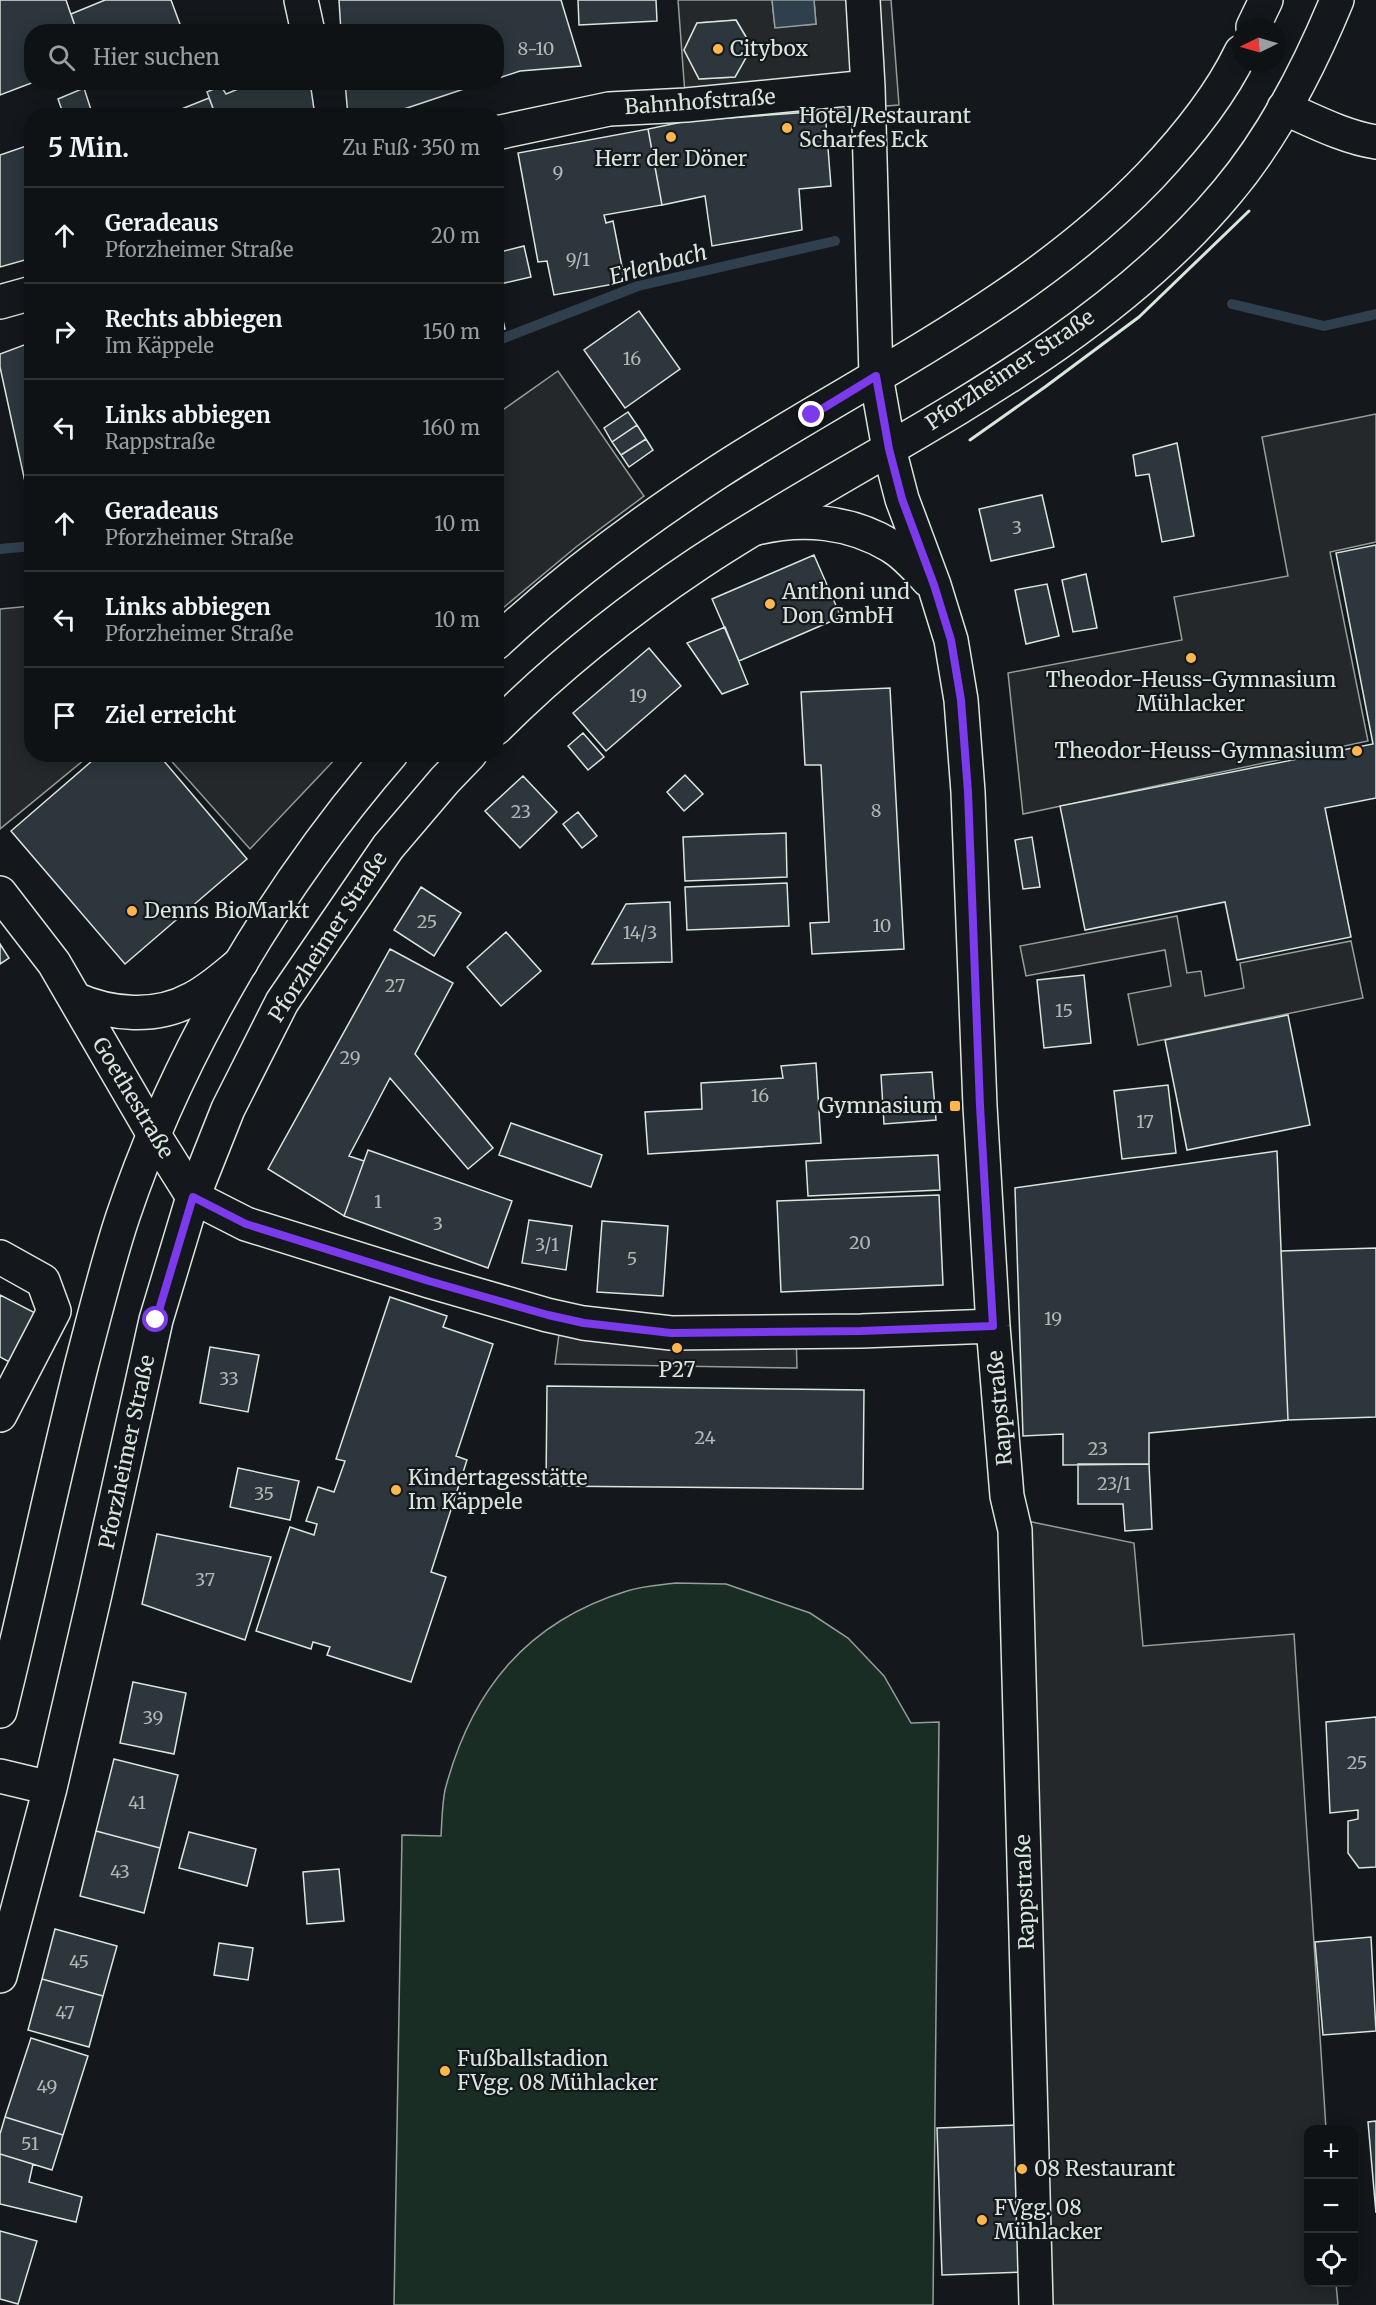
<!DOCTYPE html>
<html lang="de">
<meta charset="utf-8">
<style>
body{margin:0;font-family:Merriweather,serif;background:#1d2022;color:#f1f3f6}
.controls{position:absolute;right:18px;bottom:18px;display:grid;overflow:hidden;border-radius:12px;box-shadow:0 3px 15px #0003}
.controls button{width:54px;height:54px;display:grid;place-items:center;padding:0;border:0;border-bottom:2px solid #2f3234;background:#0f1215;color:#f1f3f6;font:30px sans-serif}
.compass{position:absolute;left:1232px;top:18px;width:54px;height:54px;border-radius:50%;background:#0f1215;box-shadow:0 3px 15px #0003;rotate:265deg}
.stop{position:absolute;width:18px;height:18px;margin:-14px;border:4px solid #7c3aed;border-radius:50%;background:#fff}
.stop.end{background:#7c3aed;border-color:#fff;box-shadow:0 2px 6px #0008}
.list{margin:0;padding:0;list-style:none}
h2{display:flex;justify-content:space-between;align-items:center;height:78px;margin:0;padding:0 24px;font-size:26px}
h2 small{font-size:20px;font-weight:400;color:#9b9ea0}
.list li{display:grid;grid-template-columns:39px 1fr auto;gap:18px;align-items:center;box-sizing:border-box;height:96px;padding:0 24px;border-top:2px solid #2f3234}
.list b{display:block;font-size:22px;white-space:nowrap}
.list p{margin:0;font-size:20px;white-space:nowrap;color:#9b9ea0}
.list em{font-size:20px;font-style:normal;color:#9b9ea0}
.icon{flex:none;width:33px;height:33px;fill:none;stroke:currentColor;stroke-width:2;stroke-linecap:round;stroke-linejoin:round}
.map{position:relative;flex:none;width:1376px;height:2305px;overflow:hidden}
.search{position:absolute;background:#0f1215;box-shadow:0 3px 15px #0003;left:24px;top:24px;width:480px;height:66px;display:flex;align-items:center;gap:15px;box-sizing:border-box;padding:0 21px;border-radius:24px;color:#9b9ea0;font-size:22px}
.panel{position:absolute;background:#0f1215;box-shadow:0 3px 15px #0003;left:24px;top:108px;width:480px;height:654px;border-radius:24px}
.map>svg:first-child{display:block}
</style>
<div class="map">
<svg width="1376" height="2305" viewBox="0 0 1376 2305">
<rect width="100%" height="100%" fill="#14181c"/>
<path fill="#1a2d24" stroke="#939e99" stroke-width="1.5" d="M 676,1583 L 726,1584 L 810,1613 L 848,1638 L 884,1676 L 911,1723 L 939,1722 L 933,2305 L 394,2305 L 402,1835 L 441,1836 C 442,1821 442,1805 445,1790 C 471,1691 526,1622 627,1591 C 642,1586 660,1585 676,1583 Z"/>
<path fill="#24282b" stroke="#939e99" stroke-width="1.5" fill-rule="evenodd" d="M 678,0 L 772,0 L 775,27 L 816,24 L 814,0 L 891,0 L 899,105 L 687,121 ZM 736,20 L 752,47 L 735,77 L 699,79 L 684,50 L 697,23 Z
M 558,371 L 644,496 L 576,547 L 497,613 L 497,414 Z
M 1376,414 L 1376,542 L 1330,552 L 1368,741 L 1023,814 L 1008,673 L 1182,640 L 1174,597 L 1288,576 L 1262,437 Z
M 31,606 L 32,754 L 90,755 L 0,829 L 0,609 Z
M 166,755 L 339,755 L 250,849 Z
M 1177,916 L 1187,973 L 1201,971 L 1205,996 L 1244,988 L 1240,963 L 1351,941 L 1363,998 L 1138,1045 L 1128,994 L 1171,986 L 1165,950 L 1026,976 L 1020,946 Z
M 561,1319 L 796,1332 L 797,1368 L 555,1364 Z
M 1027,1521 L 1134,1543 L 1143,1646 L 1294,1634 L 1326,2129 L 1308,2130 L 1308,2282 L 1336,2283 L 1338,2305 L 1045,2305 Z"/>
<path fill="#2f3f4d" stroke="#939e99" stroke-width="1.5" d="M 772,0 L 814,0 L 816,24 L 775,28 Z"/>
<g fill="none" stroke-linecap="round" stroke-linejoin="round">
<path stroke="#2f3f4d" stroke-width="10" d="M 1232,304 L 1324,326 L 1376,314
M 496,341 L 638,286 L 835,241
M 0,549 L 32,546"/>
</g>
<path fill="#2c363c" stroke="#d8e6dc" stroke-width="1.5" d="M 0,0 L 66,0 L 77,32 L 32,32 L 32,82 L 34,82 L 0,95 Z
M 105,0 L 171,0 L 181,27 L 171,32 L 77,32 L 71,14 Z
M 339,0 L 561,0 L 581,66 L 520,71 L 496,79 L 496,32 L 341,32 Z
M 578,0 L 656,0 L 657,21 L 579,25 Z
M 736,20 L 752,47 L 735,77 L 699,79 L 684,50 L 697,23 Z
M 255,82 L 310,82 L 315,116 L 216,116 L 207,92 L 221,86 L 226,94 Z
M 345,82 L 485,82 L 383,116 L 348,116 Z
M 84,88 L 93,116 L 64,116 L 58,99 Z
M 209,98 L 216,116 L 164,116 Z
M 825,111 L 831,186 L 799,189 L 802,230 L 712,246 L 705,196 L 662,205 L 648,129 L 687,121 Z
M 648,129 L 662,205 L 604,215 L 606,223 L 613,221 L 625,282 L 554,295 L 547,261 L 538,262 L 518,153 Z
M 32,144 L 32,258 L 0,267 L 0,155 Z
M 524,246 L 531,277 L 496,285 L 496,253 Z
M 496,291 L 505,329 L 496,331 Z
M 639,311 L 680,369 L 625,408 L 584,350 Z
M 32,342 L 32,514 L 0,367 L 0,354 Z
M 628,412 L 637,425 L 612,442 L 604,428 Z
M 637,425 L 646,439 L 621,455 L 612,442 Z
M 646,439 L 653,450 L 629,467 L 621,455 Z
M 1177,443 L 1194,536 L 1162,542 L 1149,474 L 1136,476 L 1133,455 Z
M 1042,495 L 1054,547 L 991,561 L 979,509 Z
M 1376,545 L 1376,798 L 1325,808 L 1351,937 L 1237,960 L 1225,902 L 1085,930 L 1060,806 L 1373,744 L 1336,553 Z
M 814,555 L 841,617 L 739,661 L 712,599 Z
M 1086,574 L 1097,628 L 1073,632 L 1062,580 Z
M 1047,584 L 1059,636 L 1026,644 L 1015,590 Z
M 725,627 L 748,684 L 722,694 L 687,643 Z
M 649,648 L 681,686 L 606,751 L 573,713 Z
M 890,688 L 904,949 L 812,954 L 810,923 L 829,922 L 821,765 L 805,765 L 801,692 Z
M 583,733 L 604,757 L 588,770 L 568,746 Z
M 100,754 L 158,754 L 247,859 L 125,964 L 11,831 Z
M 685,775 L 703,794 L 684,811 L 667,792 Z
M 523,776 L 557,812 L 520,848 L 485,811 Z
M 578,812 L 597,836 L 582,848 L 563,824 Z
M 786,833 L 787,877 L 685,881 L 683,837 Z
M 1032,837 L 1040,887 L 1023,889 L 1015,840 Z
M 787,883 L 789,926 L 687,930 L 685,887 Z
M 421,887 L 461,913 L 434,956 L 394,930 Z
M 670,902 L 672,962 L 592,964 L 626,904 Z
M 506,932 L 541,971 L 501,1006 L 467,967 Z
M 0,944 L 9,958 L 0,964 Z
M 390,949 L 453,983 L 415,1054 L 493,1148 L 468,1169 L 390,1078 L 349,1156 L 364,1161 L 344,1216 L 268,1169 Z
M 1084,975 L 1091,1043 L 1044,1048 L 1037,980 Z
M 1288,1015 L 1310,1125 L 1187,1150 L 1165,1040 Z
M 816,1063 L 821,1143 L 648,1154 L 645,1112 L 702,1109 L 701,1083 L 783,1078 L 781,1066 Z
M 932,1072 L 936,1120 L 884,1124 L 881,1075 Z
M 1168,1085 L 1176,1153 L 1122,1159 L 1114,1091 Z
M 511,1123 L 602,1155 L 591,1187 L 499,1155 Z
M 368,1150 L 512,1201 L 488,1268 L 344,1216 Z
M 1277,1151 L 1288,1420 L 1149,1433 L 1149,1464 L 1063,1465 L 1063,1434 L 1023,1436 L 1015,1188 Z
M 938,1155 L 940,1190 L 808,1196 L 806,1161 Z
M 939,1195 L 943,1285 L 781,1292 L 777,1201 Z
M 529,1220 L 572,1226 L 566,1270 L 522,1263 Z
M 602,1221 L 668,1226 L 663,1296 L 597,1292 Z
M 1376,1248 L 1376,1417 L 1288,1420 L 1281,1251 Z
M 0,1295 L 39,1315 L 13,1364 L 0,1357 Z
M 390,1297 L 447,1316 L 443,1327 L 493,1344 L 456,1456 L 467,1460 L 431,1572 L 446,1577 L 411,1682 L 327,1655 L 330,1647 L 313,1642 L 311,1649 L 256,1631 L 290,1527 L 314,1535 L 317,1524 L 306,1521 L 318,1487 L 334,1492 L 345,1461 L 336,1459 Z
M 210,1347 L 259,1355 L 248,1412 L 200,1403 Z
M 547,1386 L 864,1390 L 863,1489 L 546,1486 Z
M 1078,1464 L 1149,1464 L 1152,1529 L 1125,1531 L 1123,1504 L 1078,1504 Z
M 238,1468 L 299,1481 L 290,1520 L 230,1507 Z
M 157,1534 L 271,1557 L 245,1640 L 142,1604 Z
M 133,1682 L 186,1693 L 174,1754 L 120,1743 Z
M 1376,1717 L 1376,1867 L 1359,1868 L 1348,1853 L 1348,1821 L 1358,1819 L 1358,1810 L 1330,1813 L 1326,1722 Z
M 114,1759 L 178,1775 L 160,1848 L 96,1831 Z
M 96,1831 L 160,1848 L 144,1913 L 80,1896 Z
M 189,1832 L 256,1849 L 247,1886 L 179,1868 Z
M 339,1869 L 344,1921 L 307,1924 L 303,1872 Z
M 55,1929 L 117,1946 L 103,1996 L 42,1979 Z
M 1371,1937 L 1376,2031 L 1323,2035 L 1315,1942 Z
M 219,1943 L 253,1948 L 248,1980 L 214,1975 Z
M 42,1979 L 103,1996 L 89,2047 L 28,2030 Z
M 31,2038 L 88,2056 L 63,2135 L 5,2117 Z
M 5,2117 L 63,2135 L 52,2170 L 0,2154 L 0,2134 Z
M 1376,2121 L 1376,2213 L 1368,2122 Z
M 1020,2125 L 1025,2272 L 942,2275 L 937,2128 Z
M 0,2154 L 33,2164 L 29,2182 L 82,2197 L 76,2222 L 0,2204 Z
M 0,2231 L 37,2241 L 18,2304 L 0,2299 Z"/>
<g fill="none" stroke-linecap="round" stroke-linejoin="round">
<defs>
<path id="minor" d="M 301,0 L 308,32
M 863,0 L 868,87 L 876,376 L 889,449 L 902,499 L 934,585 L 951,640 L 961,700 L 968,792 L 980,1106 L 993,1326 L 1007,1496 L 1015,1530 L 1036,2305
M 1284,108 C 1314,121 1344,137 1376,142
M 496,133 L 609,109 L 686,105 L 868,87
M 0,302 L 32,293
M 757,528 C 802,517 850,521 891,546 C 905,554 917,568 928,580
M 0,893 L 54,963 L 154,1135 L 193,1197 L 246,1224 L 429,1281 L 547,1315 L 583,1323 L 671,1333 L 861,1331 L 993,1326
M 75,999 C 111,1015 156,1019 192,999 C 210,990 225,976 241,963
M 0,1257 L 43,1281 L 54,1311 L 0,1415"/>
<path id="major" d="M 1253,27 L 1266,0
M 496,643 C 564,579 640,523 718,472 C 865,377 1027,304 1150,176 C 1185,139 1219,98 1241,52
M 496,728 C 557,667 627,611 699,563 C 875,447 1090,357 1227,192 C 1275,135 1309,68 1337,0
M 0,1711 C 29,1595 53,1478 82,1363 C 95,1314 107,1264 123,1216 C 179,1050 276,887 391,754
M 0,1776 L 50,1788
M 0,1976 L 50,1788 L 95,1594 L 156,1320 L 193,1197 L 228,1109 L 282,1002 L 388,847 L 445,780 L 470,754"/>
</defs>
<use href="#minor" stroke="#d8e6dc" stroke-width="36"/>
<use href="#major" stroke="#d8e6dc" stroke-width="36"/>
<use href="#minor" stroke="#14181c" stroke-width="33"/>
<use href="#major" stroke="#14181c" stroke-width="33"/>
<path stroke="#d8e6dc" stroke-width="3" d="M 970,440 L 1045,387 L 1139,317 L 1249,211"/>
</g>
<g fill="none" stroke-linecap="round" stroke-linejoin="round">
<path stroke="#7c3aed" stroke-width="8" d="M 156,1320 L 193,1197 L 246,1224 L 429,1281 L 548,1315 L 584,1323 L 671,1333 L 861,1331 L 993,1326 L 980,1106 L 968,792 L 961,700 L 951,640 L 934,585 L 902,499 L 889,449 L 876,376 L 812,415"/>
</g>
<g fill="#ffb74d" stroke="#14181c" stroke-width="2">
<circle cx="718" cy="49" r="6"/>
<circle cx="787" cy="128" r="6"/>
<circle cx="671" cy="137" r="6"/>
<circle cx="770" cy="604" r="6"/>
<circle cx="1191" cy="658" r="6"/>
<circle cx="1357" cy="751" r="6"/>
<circle cx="132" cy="911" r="6"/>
<rect x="949" y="1100" width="12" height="12" rx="3"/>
<circle cx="677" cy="1348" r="6"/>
<circle cx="396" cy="1490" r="6"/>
<circle cx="445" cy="2071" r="6"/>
<circle cx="1022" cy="2169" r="6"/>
<circle cx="982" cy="2220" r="6"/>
</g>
<g text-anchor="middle" stroke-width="4.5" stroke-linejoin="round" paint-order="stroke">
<g font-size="18" fill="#adbab4">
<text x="536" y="55">8-10</text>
<text x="558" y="179">9</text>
<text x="578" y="266">9/1</text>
<text x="632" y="365">16</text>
<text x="1017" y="534">3</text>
<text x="638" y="702">19</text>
<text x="876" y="817">8</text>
<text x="521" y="818">23</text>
<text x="427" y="928">25</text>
<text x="882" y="932">10</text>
<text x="640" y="939">14/3</text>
<text x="395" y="992">27</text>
<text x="1064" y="1017">15</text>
<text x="350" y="1064">29</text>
<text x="760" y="1102">16</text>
<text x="1145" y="1128">17</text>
<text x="378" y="1208">1</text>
<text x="438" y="1230">3</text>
<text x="860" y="1249">20</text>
<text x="547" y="1251">3/1</text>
<text x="632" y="1265">5</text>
<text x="1053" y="1325">19</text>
<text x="229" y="1385">33</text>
<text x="705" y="1444">24</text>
<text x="1098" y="1455">23</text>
<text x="1114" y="1490">23/1</text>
<text x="264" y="1500">35</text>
<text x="205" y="1586">37</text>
<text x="153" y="1724">39</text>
<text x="1357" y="1769">25</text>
<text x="137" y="1809">41</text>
<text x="120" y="1878">43</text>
<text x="79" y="1968">45</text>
<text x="65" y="2019">47</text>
<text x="47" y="2093">49</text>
<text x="30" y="2150">51</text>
</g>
<g font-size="21" fill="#d8e6dc" stroke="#14181c" text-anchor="start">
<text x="730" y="56">Citybox</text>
<text x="799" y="123">Hotel/Restaurant<tspan x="799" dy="24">Scharfes Eck</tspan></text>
<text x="671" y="166" text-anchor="middle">Herr der Döner</text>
<text x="782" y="599">Anthoni und<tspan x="782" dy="24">Don GmbH</tspan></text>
<text x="1191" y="687" text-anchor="middle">Theodor-Heuss-Gymnasium<tspan x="1191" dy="24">Mühlacker</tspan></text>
<text x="1345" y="758" text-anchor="end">Theodor-Heuss-Gymnasium</text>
<text x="144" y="918">Denns BioMarkt</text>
<text x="943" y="1113" text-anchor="end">Gymnasium</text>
<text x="677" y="1377" text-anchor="middle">P27</text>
<text x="408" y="1485">Kindertagesstätte<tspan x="408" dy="24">Im Käppele</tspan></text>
<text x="457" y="2066">Fußballstadion<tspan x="457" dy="24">FVgg. 08 Mühlacker</tspan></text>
<text x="1034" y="2176">08 Restaurant</text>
<text x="994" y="2215">FVgg. 08<tspan x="994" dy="24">Mühlacker</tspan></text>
</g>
<g font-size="21" fill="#d8e6dc" stroke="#14181c">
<text transform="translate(700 102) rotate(-4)" y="7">Bahnhofstraße</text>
<text transform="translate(1010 370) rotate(-34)" y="7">Pforzheimer Straße</text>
<text transform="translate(328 937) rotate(-57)" y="7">Pforzheimer Straße</text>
<text transform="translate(133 1098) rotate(59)" y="7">Goethestraße</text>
<text transform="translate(1000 1408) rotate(-95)" y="7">Rappstraße</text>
<text transform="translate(127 1452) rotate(-78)" y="7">Pforzheimer Straße</text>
<text transform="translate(1025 1892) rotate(-92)" y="7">Rappstraße</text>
</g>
<g font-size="22" font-style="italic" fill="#d8e6dc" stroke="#14181c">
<text transform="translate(658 264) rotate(-15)" y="8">Erlenbach</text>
</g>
</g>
</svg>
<div class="controls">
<button>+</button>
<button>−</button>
<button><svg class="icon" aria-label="locate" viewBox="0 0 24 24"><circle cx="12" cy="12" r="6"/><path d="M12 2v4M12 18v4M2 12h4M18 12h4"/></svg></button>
</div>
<svg class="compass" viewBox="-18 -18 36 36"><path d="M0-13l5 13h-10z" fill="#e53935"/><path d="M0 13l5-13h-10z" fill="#9b9ea0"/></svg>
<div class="stop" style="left:156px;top:1320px"></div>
<div class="stop end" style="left:812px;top:415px"></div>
<div class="search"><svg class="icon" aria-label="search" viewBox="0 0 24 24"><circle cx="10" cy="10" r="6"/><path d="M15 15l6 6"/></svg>Hier suchen</div>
<section class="panel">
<h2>5 Min.<small>Zu Fuß · 350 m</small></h2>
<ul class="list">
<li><svg class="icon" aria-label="ahead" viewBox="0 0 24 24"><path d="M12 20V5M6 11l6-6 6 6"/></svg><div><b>Geradeaus</b><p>Pforzheimer Straße</p></div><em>20 m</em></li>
<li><svg class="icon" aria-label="right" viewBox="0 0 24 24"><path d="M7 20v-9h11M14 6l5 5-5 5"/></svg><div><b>Rechts abbiegen</b><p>Im Käppele</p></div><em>150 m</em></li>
<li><svg class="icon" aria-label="left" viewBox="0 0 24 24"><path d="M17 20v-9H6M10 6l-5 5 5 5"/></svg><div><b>Links abbiegen</b><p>Rappstraße</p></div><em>160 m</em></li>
<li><svg class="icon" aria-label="ahead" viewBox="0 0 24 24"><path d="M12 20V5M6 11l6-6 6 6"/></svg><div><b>Geradeaus</b><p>Pforzheimer Straße</p></div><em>10 m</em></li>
<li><svg class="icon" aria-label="left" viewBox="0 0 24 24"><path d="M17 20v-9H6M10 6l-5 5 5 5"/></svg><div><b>Links abbiegen</b><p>Pforzheimer Straße</p></div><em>10 m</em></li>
<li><svg class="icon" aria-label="arrive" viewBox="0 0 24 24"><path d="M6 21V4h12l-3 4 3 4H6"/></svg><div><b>Ziel erreicht</b></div></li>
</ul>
</section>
</div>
